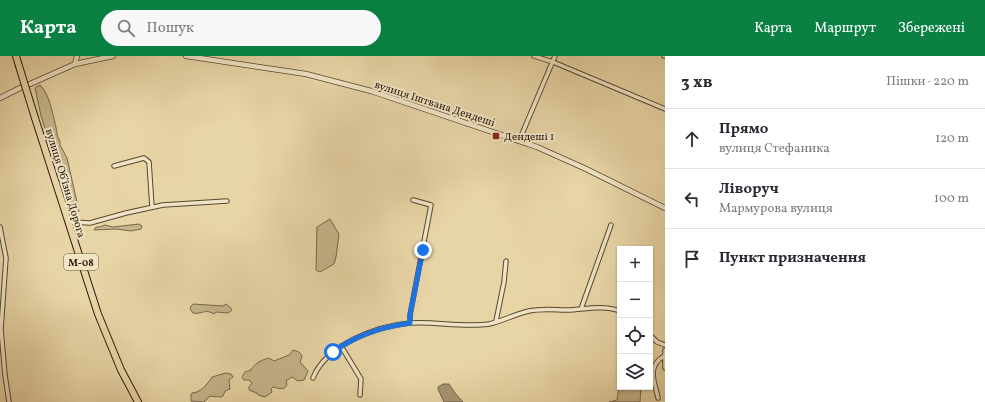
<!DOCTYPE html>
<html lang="uk">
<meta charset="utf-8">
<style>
body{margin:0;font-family:Vollkorn,serif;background:#f7f7f7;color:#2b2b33}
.controls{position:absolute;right:12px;bottom:12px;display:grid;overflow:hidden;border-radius:0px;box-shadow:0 1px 3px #0004}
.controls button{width:36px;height:36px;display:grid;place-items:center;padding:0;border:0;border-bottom:1px solid #e1e1e2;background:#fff;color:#2b2b33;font:20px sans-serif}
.stop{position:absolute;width:12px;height:12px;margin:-9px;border:3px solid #1a73e8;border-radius:50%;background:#fff}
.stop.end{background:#1a73e8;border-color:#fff;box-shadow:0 1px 4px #0008}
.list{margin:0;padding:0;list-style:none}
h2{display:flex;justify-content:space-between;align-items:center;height:52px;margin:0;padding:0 16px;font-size:17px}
h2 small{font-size:13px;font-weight:400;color:#7c7c81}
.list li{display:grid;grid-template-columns:26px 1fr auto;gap:12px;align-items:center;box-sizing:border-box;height:60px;padding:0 16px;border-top:1px solid #e1e1e2}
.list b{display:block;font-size:15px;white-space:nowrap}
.list p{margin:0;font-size:13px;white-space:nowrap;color:#7c7c81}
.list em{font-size:13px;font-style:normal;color:#7c7c81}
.icon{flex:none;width:22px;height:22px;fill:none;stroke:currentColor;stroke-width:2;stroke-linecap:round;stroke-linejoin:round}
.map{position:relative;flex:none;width:665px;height:346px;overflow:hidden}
header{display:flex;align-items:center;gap:24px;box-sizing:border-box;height:56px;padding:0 20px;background:#0b8043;color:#fff}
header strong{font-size:19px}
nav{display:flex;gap:22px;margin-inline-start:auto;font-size:14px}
.search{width:280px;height:36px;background:#f7f7f7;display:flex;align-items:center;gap:10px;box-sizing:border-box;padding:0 14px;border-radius:22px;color:#7c7c81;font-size:15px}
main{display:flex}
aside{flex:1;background:#fff}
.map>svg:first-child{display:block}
</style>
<header>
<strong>Карта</strong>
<div class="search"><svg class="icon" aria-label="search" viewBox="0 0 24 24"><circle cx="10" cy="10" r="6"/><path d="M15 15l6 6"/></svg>Пошук</div>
<nav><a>Карта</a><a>Маршрут</a><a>Збережені</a></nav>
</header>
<main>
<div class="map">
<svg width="665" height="346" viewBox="0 0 665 346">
<rect width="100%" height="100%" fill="#e8d5a6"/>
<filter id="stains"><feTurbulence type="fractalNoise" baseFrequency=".005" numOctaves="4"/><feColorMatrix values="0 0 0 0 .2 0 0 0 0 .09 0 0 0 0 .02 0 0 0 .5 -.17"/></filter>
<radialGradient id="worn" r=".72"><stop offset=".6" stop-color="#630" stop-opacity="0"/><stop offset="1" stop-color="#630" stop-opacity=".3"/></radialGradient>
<path fill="#c7b58c" stroke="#76674c" d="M 40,29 C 49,38 52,55 55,67 C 57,73 56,80 60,85 L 60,89 L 67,102 L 79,155 L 75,158 L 74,161 L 72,161 L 69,147 L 41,60 L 35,32 Z
M 330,163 L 339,178 L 336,201 L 334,208 L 320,216 L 316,214 L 317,171 Z
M 139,168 L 142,170 L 141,173 L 131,175 L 116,173 L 94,174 L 96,171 L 99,171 L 105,169 L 113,171 Z
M 193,248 L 223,250 L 226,248 L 231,252 L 232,254 L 228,257 L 216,256 L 214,258 C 205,252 201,259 193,257 L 190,253 L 191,250 Z
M 293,294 L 299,296 L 302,300 L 300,306 L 308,315 L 304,324 L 298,325 L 292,321 L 286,325 L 287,329 C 283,335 279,332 273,331 L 271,333 L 272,336 L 265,341 L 258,339 L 257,337 L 249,334 L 249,331 L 252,327 L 249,324 L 244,324 L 242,321 L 245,316 L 251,314 C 255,307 261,304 269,302 L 274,305 L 289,299 Z
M 226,317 L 231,318 L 233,321 L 229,324 L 230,333 L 225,335 L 223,340 L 220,341 L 210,340 L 204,346 L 191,345 L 191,339 L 192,337 C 200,337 208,328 212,321 Z
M 620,325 L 620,331 L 641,331 L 640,346 L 609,346 L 617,344 Z"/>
<path fill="#a69572" stroke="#73634a" d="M 443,328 L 449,328 L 455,337 L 463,346 L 444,346 L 438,333 L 438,331 Z"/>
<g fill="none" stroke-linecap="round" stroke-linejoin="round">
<defs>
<path id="minor" d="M 534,0 L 553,6 L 665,53
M 664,0 L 665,0
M 519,85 L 555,0
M 114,110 L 144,102 L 149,106 L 152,151
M 68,167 L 73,166 L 90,167 L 126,157 L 163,149 L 227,145
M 0,171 L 6,202 L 1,273 L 5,319 L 9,346
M 581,253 L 611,169
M 496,265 L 504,226 L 506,205
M 410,267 L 410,259 L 431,149 L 413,144
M 650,279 L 657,286 L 665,289
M 341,290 L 361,323 L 360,339
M 665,294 L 665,312
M 313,322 C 326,289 376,270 410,267 C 436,265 462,272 489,268 C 503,265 515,258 529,255 C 542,252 556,254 569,254 C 586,253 603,249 620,255
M 658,342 C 655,326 646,311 664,300"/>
<path id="tertiary" d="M 186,0 L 306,18 L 371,35 L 537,91 L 584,112 L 665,152
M 75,8 L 77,0
M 30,28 L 75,8 L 113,0
M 0,42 L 20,32"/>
<path id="trunk" d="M 16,0 L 19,10
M 35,62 L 98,258 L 121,314 L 138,346"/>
</defs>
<use href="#minor" stroke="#564833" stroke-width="5.5"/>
<use href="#tertiary" stroke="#564833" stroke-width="6"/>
<use href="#trunk" stroke="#26190d" stroke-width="8"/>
<use href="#minor" stroke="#f0e4c5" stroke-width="3.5"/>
<use href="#tertiary" stroke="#f0e4c5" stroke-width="4.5"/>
<use href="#trunk" stroke="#e8d5a6" stroke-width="6"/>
<defs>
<path id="trunk-bridge" d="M 19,10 L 35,62"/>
</defs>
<use href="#trunk-bridge" stroke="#26190d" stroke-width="8" stroke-linecap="butt"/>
<use href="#trunk-bridge" stroke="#e8d5a6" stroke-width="6"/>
</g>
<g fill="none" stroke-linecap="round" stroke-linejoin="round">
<path stroke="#1a73e8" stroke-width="5" d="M 333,296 C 356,279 382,271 410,267 L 410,259 L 423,194"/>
</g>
<rect fill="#8f2418" stroke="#f0e4c5" stroke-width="1.5" x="492" y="76" width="8" height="8" rx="2"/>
<g text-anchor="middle" stroke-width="4" stroke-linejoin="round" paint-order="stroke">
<rect fill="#f0e4c5" stroke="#635644" stroke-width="1" x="64" y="198" width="34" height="16" rx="3"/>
<g font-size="10" font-weight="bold" fill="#26190d">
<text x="81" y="210">М-08</text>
</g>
<g font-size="11" fill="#26190d" stroke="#f0e4c5">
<text transform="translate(435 47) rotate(18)" y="4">вулиця Іштвана Дендеші</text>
<text transform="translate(66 127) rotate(73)" y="4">вулиця Обʼїзна Дорога</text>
</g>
<g font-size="11" fill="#26190d" stroke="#f0e4c5" text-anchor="start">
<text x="504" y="84">Дендеші 1</text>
</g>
</g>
<rect width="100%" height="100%" filter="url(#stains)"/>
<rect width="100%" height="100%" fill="url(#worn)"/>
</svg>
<div class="controls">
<button>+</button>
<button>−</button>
<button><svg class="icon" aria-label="locate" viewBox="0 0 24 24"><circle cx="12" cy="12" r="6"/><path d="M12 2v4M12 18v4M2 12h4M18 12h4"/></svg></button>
<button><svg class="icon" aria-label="layers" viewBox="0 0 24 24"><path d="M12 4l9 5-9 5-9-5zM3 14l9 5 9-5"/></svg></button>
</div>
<div class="stop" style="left:333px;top:296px"></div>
<div class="stop end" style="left:423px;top:194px"></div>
</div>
<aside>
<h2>3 хв<small>Пішки · 220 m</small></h2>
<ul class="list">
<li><svg class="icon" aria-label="ahead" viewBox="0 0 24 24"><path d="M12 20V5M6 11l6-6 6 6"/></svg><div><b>Прямо</b><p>вулиця Стефаника</p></div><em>120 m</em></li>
<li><svg class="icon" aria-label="left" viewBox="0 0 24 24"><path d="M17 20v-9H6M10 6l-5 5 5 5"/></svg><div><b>Ліворуч</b><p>Мармурова вулиця</p></div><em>100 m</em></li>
<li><svg class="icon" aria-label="arrive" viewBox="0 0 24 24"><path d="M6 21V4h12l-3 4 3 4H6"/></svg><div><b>Пункт призначення</b></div></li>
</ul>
</aside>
</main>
